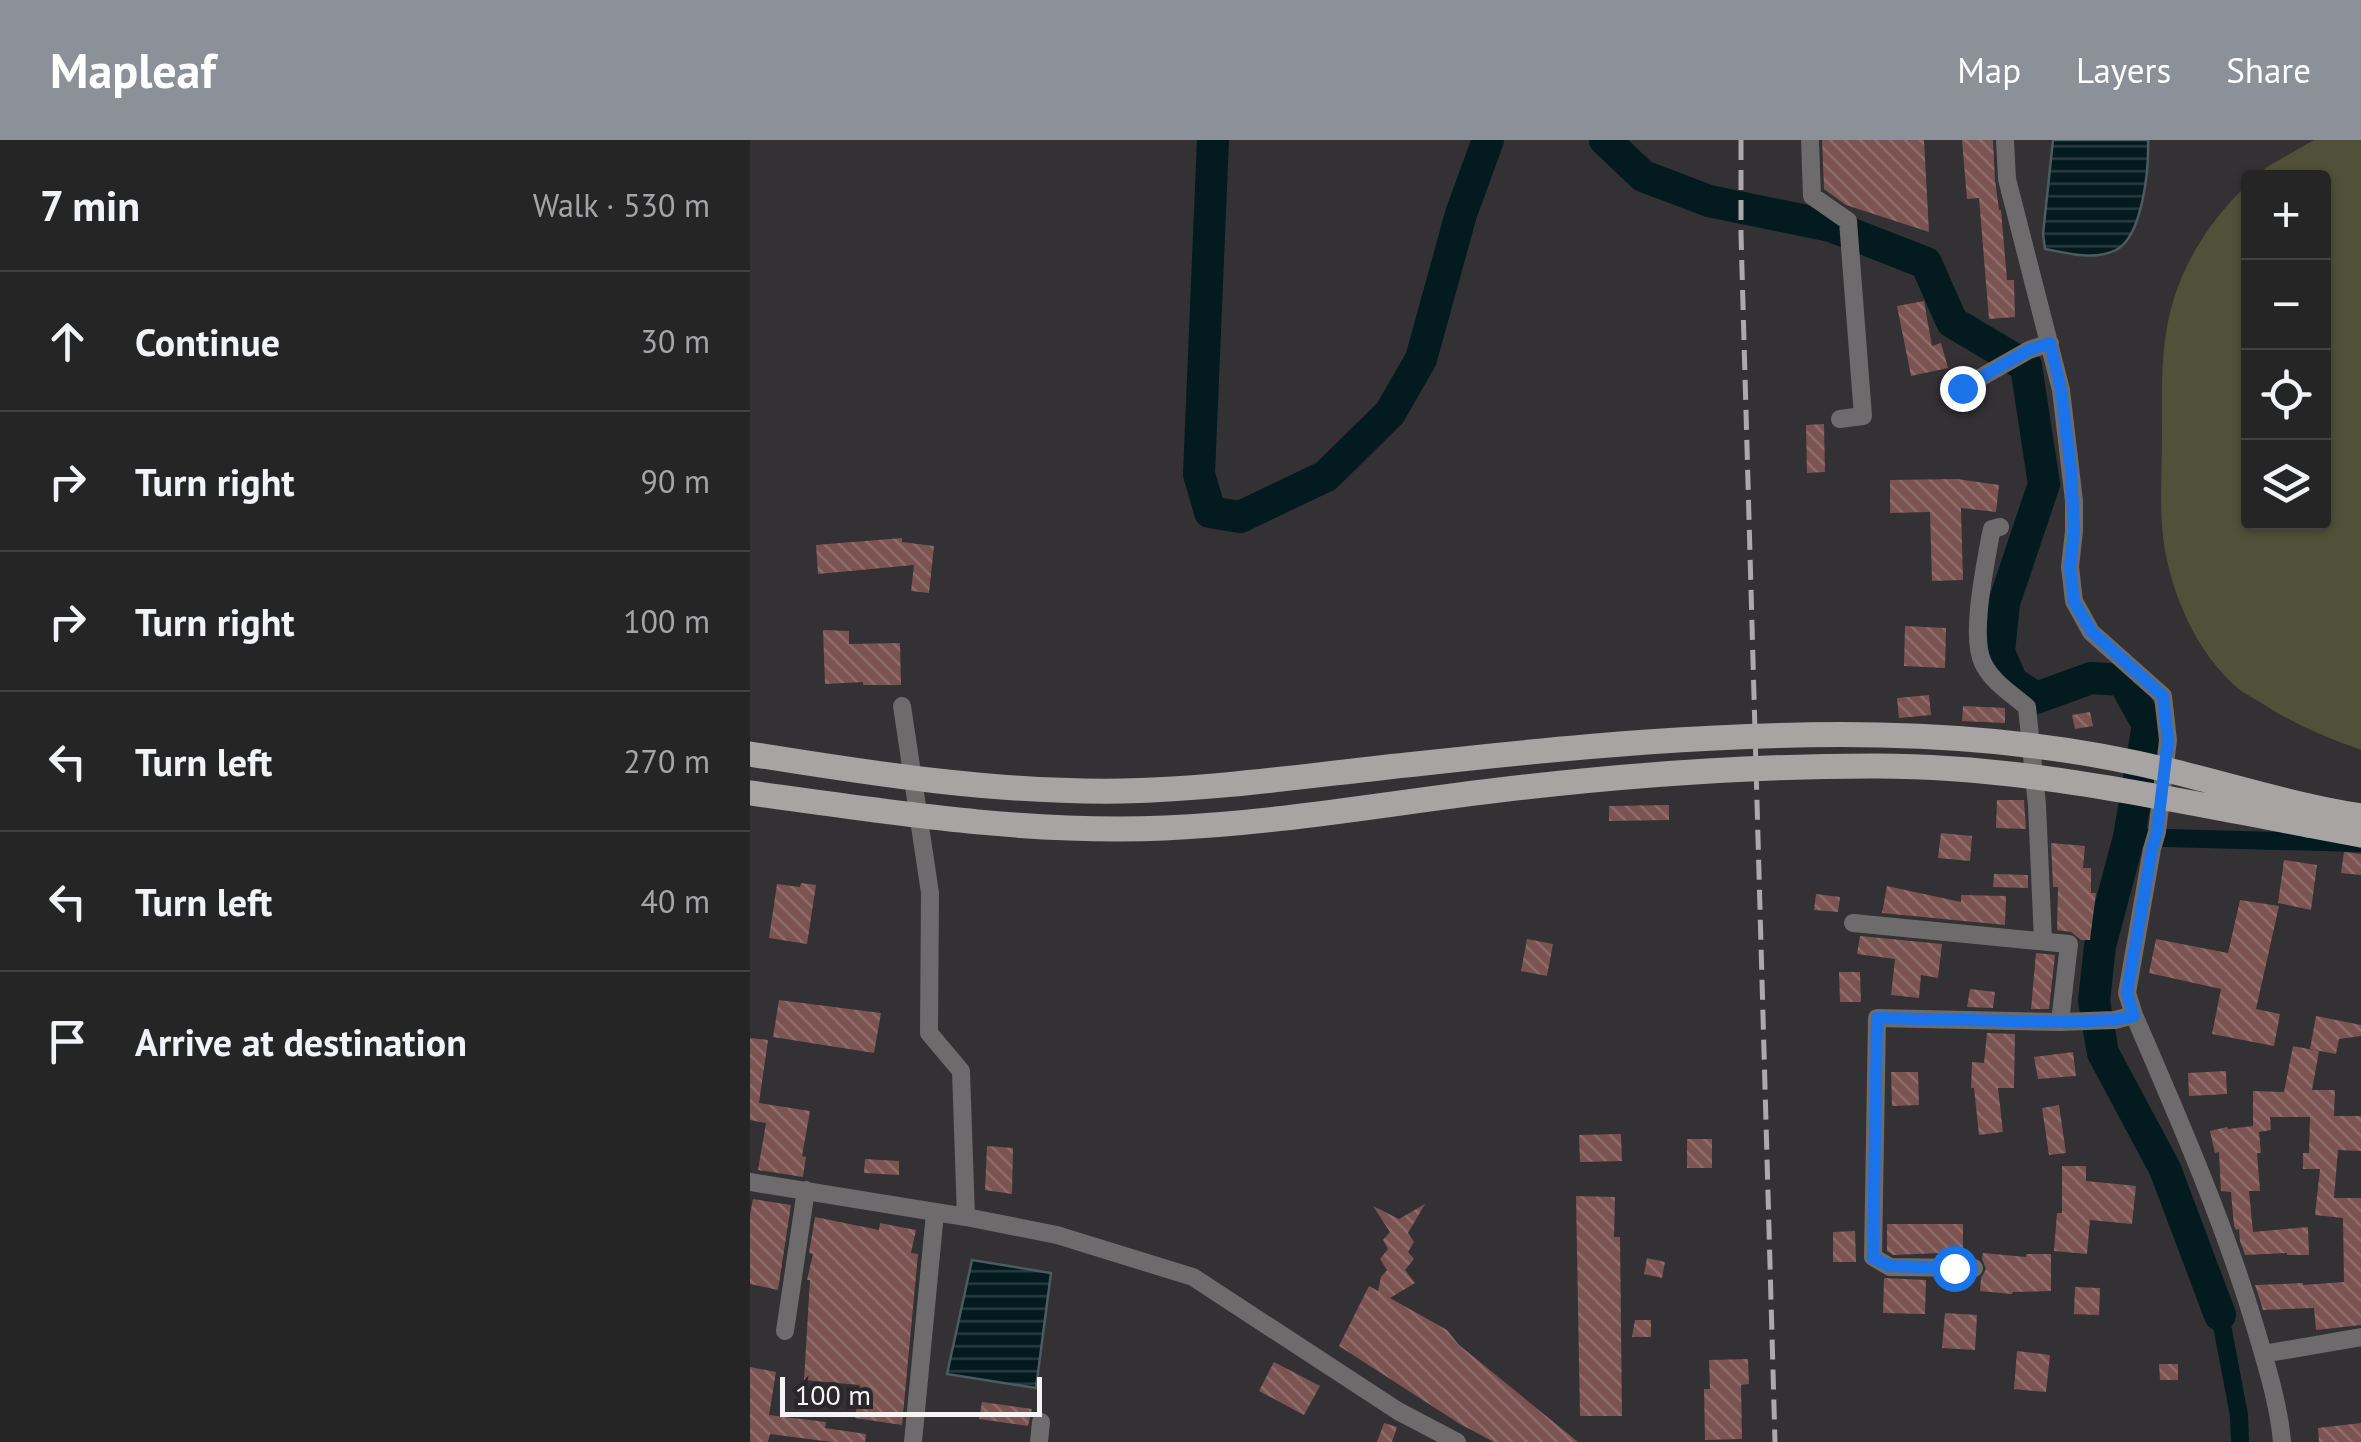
<!DOCTYPE html>
<meta charset="utf-8">
<style>
body{margin:0;font-family:"PT Sans",sans-serif;background:#323132;color:#f1f3f6}
.controls{position:absolute;right:30px;top:30px;display:grid;overflow:hidden;border-radius:10px;box-shadow:0 2px 8px #0004}
.controls button{width:90px;height:90px;display:grid;place-items:center;padding:0;border:0;border-bottom:2px solid #424243;background:#262526;color:#f1f3f6;font:50px sans-serif}
.scale{position:absolute;left:30px;bottom:25px;width:262px;box-sizing:border-box;padding-left:10px;border:5px solid #f5f4f5;border-top:0;font-size:28px;line-height:35px;white-space:nowrap;color:#f5f4f5;-webkit-text-stroke:8px #292729;paint-order:stroke}
.stop{position:absolute;width:30px;height:30px;margin:-22px;border:8px solid #1a73e8;border-radius:50%;background:#fff}
.stop.end{background:#1a73e8;border-color:#fff;box-shadow:0 2px 10px #0008}
.list{margin:0;padding:0;list-style:none}
h2{display:flex;justify-content:space-between;align-items:center;height:130px;margin:0;padding:0 40px;font-size:42px}
h2 small{font-size:32px;font-weight:400;color:#a4a5a7}
.list li{display:grid;grid-template-columns:65px 1fr auto;gap:30px;align-items:center;box-sizing:border-box;height:140px;padding:0 40px;border-top:2px solid #424243}
.list b{display:block;font-size:38px;white-space:nowrap}
.list em{font-size:32px;font-style:normal;color:#a4a5a7}
.icon{flex:none;width:55px;height:55px;fill:none;stroke:currentColor;stroke-width:2;stroke-linecap:round;stroke-linejoin:round}
.map{position:relative;flex:none;width:1611px;height:1302px;overflow:hidden}
header{display:flex;align-items:center;gap:60px;box-sizing:border-box;height:140px;padding:0 50px;background:#8c9099;color:#fff}
header strong{font-size:48px}
nav{display:flex;gap:55px;margin-inline-start:auto;font-size:35px}
main{display:flex}
aside{flex:1;background:#262526}
.map>svg:first-child{display:block}
</style>
<header>
<strong>Mapleaf</strong>
<nav><a>Map</a><a>Layers</a><a>Share</a></nav>
</header>
<main>
<aside>
<h2>7 min<small>Walk · 530 m</small></h2>
<ul class="list">
<li><svg class="icon" aria-label="ahead" viewBox="0 0 24 24"><path d="M12 20V5M6 11l6-6 6 6"/></svg><div><b>Continue</b></div><em>30 m</em></li>
<li><svg class="icon" aria-label="right" viewBox="0 0 24 24"><path d="M7 20v-9h11M14 6l5 5-5 5"/></svg><div><b>Turn right</b></div><em>90 m</em></li>
<li><svg class="icon" aria-label="right" viewBox="0 0 24 24"><path d="M7 20v-9h11M14 6l5 5-5 5"/></svg><div><b>Turn right</b></div><em>100 m</em></li>
<li><svg class="icon" aria-label="left" viewBox="0 0 24 24"><path d="M17 20v-9H6M10 6l-5 5 5 5"/></svg><div><b>Turn left</b></div><em>270 m</em></li>
<li><svg class="icon" aria-label="left" viewBox="0 0 24 24"><path d="M17 20v-9H6M10 6l-5 5 5 5"/></svg><div><b>Turn left</b></div><em>40 m</em></li>
<li><svg class="icon" aria-label="arrive" viewBox="0 0 24 24"><path d="M6 21V4h12l-3 4 3 4H6"/></svg><div><b>Arrive at destination</b></div></li>
</ul>
</aside>
<div class="map">
<svg width="1611" height="1302" viewBox="0 0 1611 1302">
<defs>
<pattern id="water-rules" width="6" height="5" patternUnits="userSpaceOnUse" patternTransform="scale(2.5)"><rect width="6" height="5" fill="#031a1f"/><path d="M0 2.5h6" fill="none" stroke="#283c40"/></pattern>
<pattern id="building-back-hatch" width="6" height="6" patternUnits="userSpaceOnUse" patternTransform="scale(2.5)"><rect width="6" height="6" fill="#7b5452"/><path d="M-1 5l2 2M0 0l6 6M5-1l2 2" fill="none" stroke="#8e6d6c"/></pattern>
</defs>
<rect width="100%" height="100%" fill="#333133"/>
<path fill="#505138" d="M 1564,0 L 1611,0 L 1611,610 C 1572,596 1544,584 1508,561 C 1500,556 1490,551 1483,544 C 1442,506 1416,442 1412,386 C 1410,356 1412,325 1412,295 C 1412,250 1410,202 1424,158 C 1439,113 1464,76 1498,44 L 1498,382 L 1574,382 L 1574,38 L 1506,37 L 1517,27 Z"/>
<path fill="url(#water-rules)" stroke="#4c5b5f" stroke-width="2.5" d="M 1303,0 L 1398,0 C 1399,28 1393,96 1366,110 C 1344,121 1317,113 1295,109 L 1293,94 Z
M 222,1120 L 301,1133 L 286,1248 L 197,1234 Z"/>
<g fill="none" stroke-linecap="round" stroke-linejoin="round">
<path stroke="#031a1f" stroke-width="18" d="M 1379,697 L 1608,703
M 1470,1175 L 1489,1275 L 1490,1302"/>
<path stroke="#031a1f" stroke-width="32" d="M 463,0 L 449,334 L 460,372 L 490,377 L 576,336 L 640,273 L 671,219 L 711,74 L 738,0
M 855,0 L 893,36 L 959,61 L 1081,86 L 1176,123 L 1202,182 L 1276,226 L 1294,344 L 1254,463 L 1249,512 L 1262,542 L 1286,558 L 1341,538 L 1373,540 L 1398,585 L 1379,697 L 1350,806 L 1344,861 L 1353,913 L 1415,1029 L 1470,1175"/>
</g>
<path fill="url(#building-back-hatch)" d="M 1072,0 L 1174,0 L 1179,92 L 1096,65 L 1074,49 Z
M 1212,0 L 1243,0 L 1245,40 L 1249,70 L 1251,70 L 1257,140 L 1264,140 L 1265,177 L 1239,179 L 1229,58 L 1217,59 Z
M 1174,161 L 1182,206 L 1191,203 L 1198,228 L 1161,236 L 1147,166 Z
M 1074,284 L 1075,332 L 1057,333 L 1056,285 Z
M 1207,339 L 1249,345 L 1246,372 L 1211,368 L 1213,440 L 1182,441 L 1180,372 L 1140,373 L 1140,340 Z
M 152,398 L 152,402 L 184,406 L 179,453 L 161,451 L 164,425 L 68,434 L 66,405 Z
M 1155,486 L 1196,488 L 1195,528 L 1154,526 Z
M 73,490 L 99,491 L 99,504 L 150,503 L 151,545 L 113,545 L 113,542 L 75,544 Z
M 1179,555 L 1181,575 L 1149,578 L 1147,558 Z
M 1213,566 L 1255,568 L 1255,583 L 1212,581 Z
M 1340,572 L 1343,586 L 1325,589 L 1322,575 Z
M 1247,660 L 1274,660 L 1276,689 L 1246,688 Z
M 919,665 L 919,680 L 859,681 L 859,666 Z
M 1191,693 L 1222,696 L 1220,721 L 1188,718 Z
M 1301,703 L 1335,706 L 1333,728 L 1341,728 L 1341,753 L 1346,753 L 1340,800 L 1331,800 L 1321,792 L 1307,790 L 1308,747 L 1303,747 Z
M 1594,712 L 1611,714 L 1611,735 L 1591,733 Z
M 1534,720 L 1567,725 L 1561,770 L 1528,763 Z
M 1244,734 L 1278,735 L 1278,748 L 1243,747 Z
M 51,743 L 66,745 L 57,804 L 19,798 L 27,744 L 50,747 Z
M 1137,746 L 1211,762 L 1211,755 L 1256,756 L 1255,785 L 1132,773 Z
M 1066,754 L 1090,757 L 1088,772 L 1064,770 Z
M 1490,760 L 1529,766 L 1506,869 L 1530,874 L 1524,906 L 1462,894 L 1471,849 L 1399,833 L 1406,799 L 1478,813 Z
M 1110,796 L 1192,804 L 1188,838 L 1171,835 L 1169,858 L 1141,855 L 1145,819 L 1107,814 Z
M 777,799 L 803,804 L 797,836 L 771,831 Z
M 1286,813 L 1305,815 L 1299,869 L 1281,869 Z
M 1089,832 L 1110,832 L 1111,862 L 1090,862 Z
M 1220,849 L 1245,852 L 1243,868 L 1217,867 Z
M 29,860 L 131,873 L 124,913 L 23,897 Z
M 1566,876 L 1611,885 L 1611,896 L 1589,899 L 1586,914 L 1560,909 Z
M 1237,893 L 1265,894 L 1264,948 L 1248,948 L 1253,992 L 1229,995 L 1224,948 L 1221,948 L 1222,922 L 1234,923 Z
M 0,898 L 18,900 L 9,963 L 60,971 L 52,1016 L 56,1017 L 53,1037 L 8,1030 L 16,983 L 0,980 Z
M 1543,906 L 1569,911 L 1562,950 L 1585,950 L 1584,976 L 1611,976 L 1611,1011 L 1588,1010 L 1584,1058 L 1611,1058 L 1611,1185 L 1566,1190 L 1564,1168 L 1513,1170 L 1505,1145 L 1553,1143 L 1553,1145 L 1594,1142 L 1593,1078 L 1565,1075 L 1570,1029 L 1553,1029 L 1553,1013 L 1559,1013 L 1560,977 L 1520,977 L 1521,990 L 1509,992 L 1511,1013 L 1507,1013 L 1510,1051 L 1499,1051 L 1503,1092 L 1558,1087 L 1559,1115 L 1537,1115 L 1537,1113 L 1495,1115 L 1490,1101 L 1489,1089 L 1486,1090 L 1484,1086 L 1481,1052 L 1471,1051 L 1469,1012 L 1465,1013 L 1460,991 L 1477,987 L 1478,989 L 1503,986 L 1503,951 L 1534,952 Z
M 1323,912 L 1326,936 L 1288,939 L 1284,917 Z
M 1476,931 L 1477,954 L 1439,956 L 1438,933 Z
M 1141,932 L 1168,932 L 1169,965 L 1142,966 Z
M 1309,965 L 1316,1013 L 1299,1015 L 1292,968 Z
M 871,994 L 872,1021 L 830,1022 L 829,995 Z
M 937,999 L 962,999 L 962,1028 L 937,1028 Z
M 237,1006 L 263,1008 L 262,1054 L 235,1050 Z
M 115,1019 L 149,1021 L 149,1035 L 114,1033 Z
M 1312,1026 L 1336,1026 L 1336,1041 L 1386,1046 L 1382,1084 L 1340,1080 L 1337,1114 L 1304,1111 L 1307,1073 L 1312,1073 Z
M 826,1056 L 865,1057 L 864,1097 L 870,1097 L 872,1276 L 830,1276 Z
M 3,1059 L 41,1065 L 28,1150 L 0,1144 L 0,1075 Z
M 675,1064 L 658,1093 L 664,1102 L 658,1112 L 664,1119 L 655,1130 L 665,1143 L 640,1158 L 697,1190 L 709,1205 L 828,1302 L 744,1302 L 710,1284 L 589,1206 L 619,1146 L 628,1151 L 631,1137 L 637,1130 L 630,1119 L 638,1109 L 633,1100 L 640,1092 L 623,1066 L 649,1079 Z
M 65,1077 L 129,1090 L 130,1083 L 166,1090 L 161,1113 L 168,1114 L 152,1285 L 105,1278 L 110,1245 L 54,1240 L 60,1140 L 57,1140 L 63,1114 L 59,1113 Z
M 1137,1084 L 1213,1084 L 1213,1112 L 1143,1115 L 1137,1111 Z
M 1105,1091 L 1106,1122 L 1083,1122 L 1083,1092 Z
M 1233,1113 L 1276,1117 L 1276,1114 L 1301,1114 L 1301,1151 L 1263,1152 L 1262,1154 L 1230,1151 L 1231,1138 L 1236,1129 L 1232,1119 Z
M 897,1118 L 915,1122 L 912,1138 L 894,1134 Z
M 1134,1138 L 1176,1140 L 1175,1174 L 1133,1173 Z
M 1325,1147 L 1350,1148 L 1349,1175 L 1324,1174 Z
M 1195,1173 L 1227,1175 L 1225,1210 L 1192,1208 Z
M 885,1180 L 901,1180 L 901,1197 L 882,1197 Z
M 1267,1211 L 1300,1215 L 1296,1252 L 1264,1249 Z
M 998,1219 L 999,1244 L 991,1245 L 992,1299 L 955,1300 L 954,1249 L 960,1249 L 959,1220 Z
M 524,1222 L 570,1246 L 554,1275 L 509,1251 Z
M 1409,1224 L 1428,1224 L 1428,1240 L 1410,1240 Z
M 0,1227 L 26,1232 L 19,1275 L 76,1282 L 75,1288 L 116,1294 L 115,1302 L 82,1302 L 20,1294 L 18,1302 L 0,1302 Z
M 232,1262 L 282,1269 L 278,1286 L 229,1279 Z
M 634,1283 L 647,1287 L 642,1302 L 627,1302 Z
M 1611,1283 L 1611,1302 L 1569,1302 L 1568,1288 Z"/>
<g fill="none" stroke-linecap="round" stroke-linejoin="round">
<path stroke="#6d6b6b" stroke-width="18" d="M 1060,0 L 1062,56 L 1098,81 L 1113,276 L 1090,279
M 1255,0 L 1257,39 L 1311,250 L 1324,361 L 1324,391 L 1320,427 L 1324,461 L 1341,492 L 1413,556 L 1418,600 L 1407,692 L 1402,709 L 1377,853 L 1384,875
M 1212,248 L 1279,210 L 1300,203
M 1250,387 L 1242,389 L 1240,398 C 1235,428 1220,496 1233,523 C 1242,542 1262,554 1277,567 L 1287,665 L 1293,801
M 152,566 L 180,753 L 179,893 L 211,931 L 216,1077
M 1103,783 L 1319,804 L 1310,882
M 0,1042 L 216,1077 L 307,1095 L 443,1137 L 648,1271 L 707,1302
M 1224,1128 L 1140,1127 L 1123,1117 L 1127,878 L 1310,882 L 1365,880 L 1384,875 C 1428,977 1472,1077 1504,1183 C 1515,1220 1529,1264 1532,1302
M 35,1191 L 56,1050
M 1513,1214 L 1611,1197
M 163,1302 L 185,1073
M 289,1302 L 291,1282"/>
<path stroke="#a7a4a3" stroke-width="25" d="M 1558,685 L 1611,695"/>
<path stroke="#abaaab" stroke-width="5" stroke-dasharray="20 10" stroke-linecap="butt" d="M 991,0 L 991,94 L 1025,1302"/>
<path stroke="#a7a4a3" stroke-width="25" d="M 0,614 C 124,634 247,653 373,651 C 471,649 568,634 666,624 C 819,607 975,592 1130,595 C 1228,597 1325,607 1421,631 C 1484,646 1546,666 1611,676
M 0,653 C 138,672 275,694 415,688 C 535,683 656,660 775,647 C 890,634 1006,626 1121,626 C 1269,625 1414,658 1558,685"/>
</g>
<g fill="none" stroke-linecap="round" stroke-linejoin="round">
<path stroke="#1a73e8" stroke-width="12" d="M 1204,1128 L 1140,1126 L 1123,1118 L 1127,878 L 1310,882 L 1364,880 L 1384,876 L 1377,853 L 1402,709 L 1407,692 L 1418,600 L 1413,556 L 1342,492 L 1324,462 L 1320,427 L 1324,391 L 1321,330 L 1311,250 L 1300,203 L 1279,210 L 1212,248"/>
</g>
</svg>
<div class="controls">
<button>+</button>
<button>−</button>
<button><svg class="icon" aria-label="locate" viewBox="0 0 24 24"><circle cx="12" cy="12" r="6"/><path d="M12 2v4M12 18v4M2 12h4M18 12h4"/></svg></button>
<button><svg class="icon" aria-label="layers" viewBox="0 0 24 24"><path d="M12 4l9 5-9 5-9-5zM3 14l9 5 9-5"/></svg></button>
</div>
<div class="scale">100 m</div>
<div class="stop" style="left:1204px;top:1128px"></div>
<div class="stop end" style="left:1212px;top:248px"></div>
</div>
</main>
